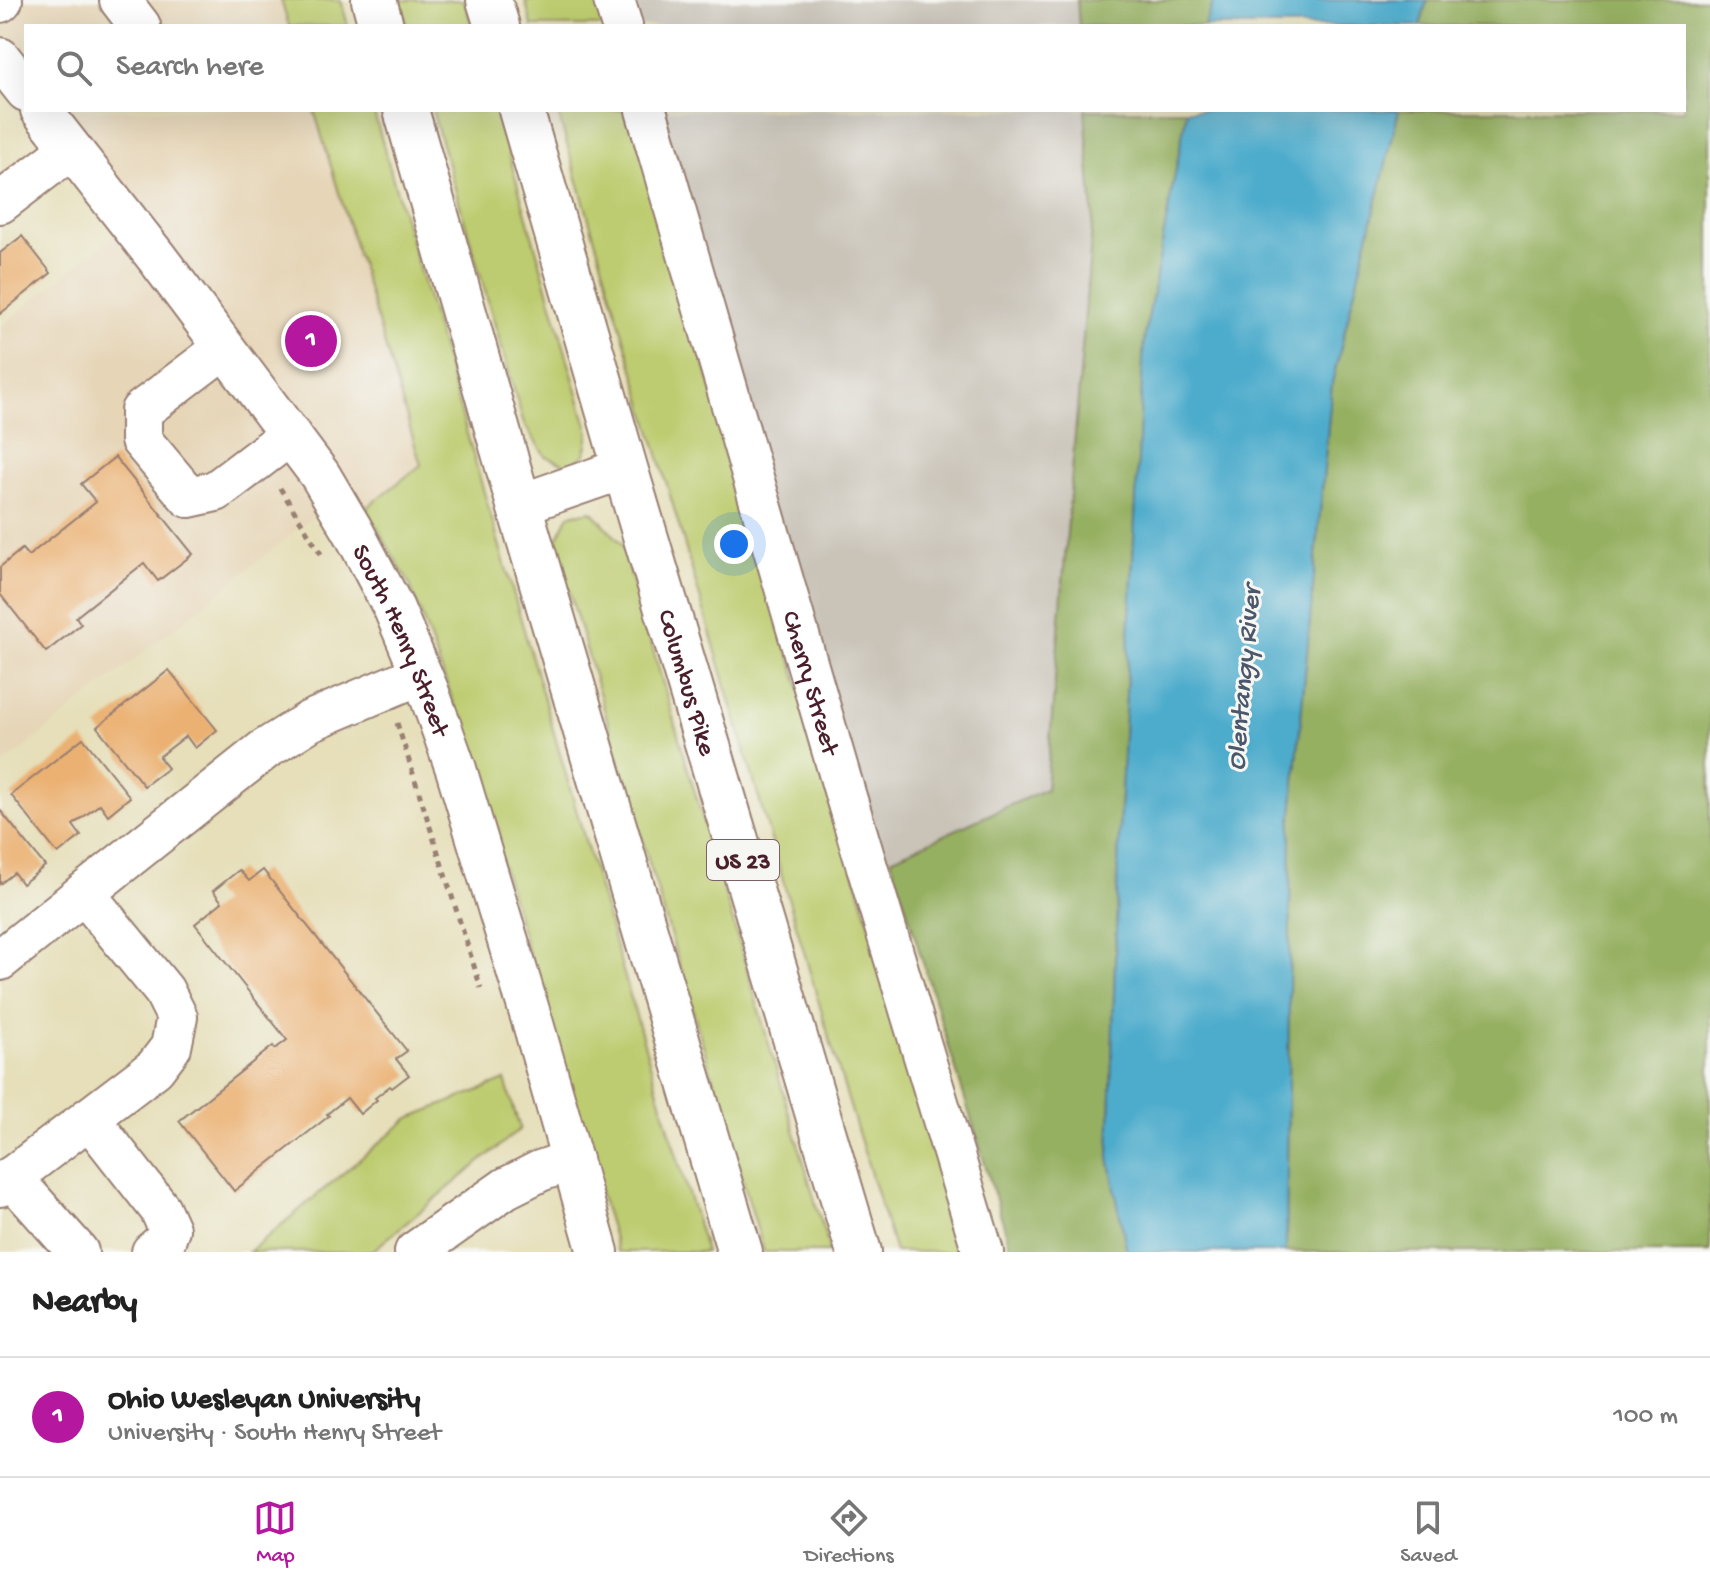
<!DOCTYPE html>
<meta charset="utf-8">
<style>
body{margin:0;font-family:"Gochi Hand",sans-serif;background:#f2f2f2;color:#222}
.you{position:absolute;left:734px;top:544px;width:28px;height:28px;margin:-20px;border:6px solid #fff;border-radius:50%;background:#1a73e8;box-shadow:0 0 0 12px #1a73e833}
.badge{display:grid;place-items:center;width:52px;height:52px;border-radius:50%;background:#b5179e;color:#fff;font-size:26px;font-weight:700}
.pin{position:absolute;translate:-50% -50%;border:4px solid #fff;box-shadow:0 2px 8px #0006}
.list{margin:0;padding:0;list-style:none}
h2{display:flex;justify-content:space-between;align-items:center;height:104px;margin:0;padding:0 32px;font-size:34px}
h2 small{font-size:26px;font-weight:400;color:#767676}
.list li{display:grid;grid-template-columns:52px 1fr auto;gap:24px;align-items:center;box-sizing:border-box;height:120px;padding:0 32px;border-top:2px solid #e0e0e0}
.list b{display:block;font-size:30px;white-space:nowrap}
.list p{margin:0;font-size:26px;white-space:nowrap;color:#767676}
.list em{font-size:26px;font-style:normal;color:#767676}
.icon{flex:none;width:44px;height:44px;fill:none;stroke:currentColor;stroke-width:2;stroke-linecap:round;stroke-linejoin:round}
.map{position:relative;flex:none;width:1710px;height:1252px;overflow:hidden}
.search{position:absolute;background:#fff;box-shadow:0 8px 32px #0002;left:24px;right:24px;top:24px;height:88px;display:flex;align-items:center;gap:20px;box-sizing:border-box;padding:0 28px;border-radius:0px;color:#767676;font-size:30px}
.sheet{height:224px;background:#fff}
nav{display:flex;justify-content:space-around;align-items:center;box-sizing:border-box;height:112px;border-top:2px solid #e0e0e0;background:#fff;font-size:22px;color:#767676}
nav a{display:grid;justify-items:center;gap:4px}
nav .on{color:#b5179e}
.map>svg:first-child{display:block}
</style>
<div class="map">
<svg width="1710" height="1252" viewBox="0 0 1710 1252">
<rect width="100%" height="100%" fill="#f6f6f2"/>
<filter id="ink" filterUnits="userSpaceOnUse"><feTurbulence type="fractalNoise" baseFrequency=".0125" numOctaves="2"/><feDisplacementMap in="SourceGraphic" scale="16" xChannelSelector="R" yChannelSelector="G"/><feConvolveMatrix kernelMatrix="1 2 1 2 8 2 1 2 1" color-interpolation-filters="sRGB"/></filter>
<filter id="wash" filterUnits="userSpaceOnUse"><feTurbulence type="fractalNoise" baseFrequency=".006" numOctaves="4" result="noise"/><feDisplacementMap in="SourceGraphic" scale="32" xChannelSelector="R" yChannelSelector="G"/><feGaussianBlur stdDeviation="1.8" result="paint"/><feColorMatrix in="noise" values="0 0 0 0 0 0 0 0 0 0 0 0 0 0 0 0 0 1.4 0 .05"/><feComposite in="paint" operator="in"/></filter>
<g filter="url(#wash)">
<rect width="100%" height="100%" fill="#e6dfba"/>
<path fill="#e6d5b7" d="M 0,0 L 281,0 L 289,26 L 26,26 L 26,66 L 0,31 Z
M 59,110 L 314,110 L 421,466 L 366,508 L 353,485 L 0,767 L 0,327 L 139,216 Z"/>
<path fill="#c9c3b8" d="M 599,0 L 1077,0 L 1079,26 L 606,26 Z
M 629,110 L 1085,110 L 1093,215 L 1046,790 L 852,876 Z"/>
<path fill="#bdcc6f" stroke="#84764d" stroke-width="2" d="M 281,0 L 341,0 L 348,26 L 289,26 Z
M 400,0 L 464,0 L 472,26 L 407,26 Z
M 525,0 L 599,0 L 606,26 L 532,26 Z
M 314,110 L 373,110 L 675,1150 L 706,1252 L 618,1252 L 454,704 L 410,585 L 366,508 L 421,465 Z
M 432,110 L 496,110 L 589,433 L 585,455 L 569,466 L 545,456 L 524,424 Z
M 557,110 L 629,110 L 966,1252 L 895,1252 L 836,1061 Z
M 592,511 L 622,544 L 830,1252 L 764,1252 L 555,543 L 569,515 Z
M 505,1080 L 520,1129 L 371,1252 L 249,1252 L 409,1118 Z"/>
<path fill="#96b062" stroke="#706846" stroke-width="2" d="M 1077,0 L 1214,0 L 1204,26 L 1079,26 Z
M 1427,0 L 1710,0 L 1710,1252 L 1286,1252 L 1291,825 L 1332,382 L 1399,110 L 1684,110 L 1684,26 L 1420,26 Z
M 1085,110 L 1187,110 L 1144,341 L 1119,833 L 1109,1157 L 1127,1252 L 1012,1252 L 891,859 L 1046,789 L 1093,215 Z"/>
<path fill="#4daccc" stroke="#4c667c" stroke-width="2" d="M 1214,0 L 1427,0 L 1420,26 L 1204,26 Z
M 1187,110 L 1399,110 L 1332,383 L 1291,825 L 1286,1252 L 1127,1252 L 1109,1157 L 1119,834 L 1144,341 Z"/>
<g id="blocks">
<path fill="#ebb172" d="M 22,236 L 51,273 L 0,314 L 0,253 Z
M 115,457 L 193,554 L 158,581 L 144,563 L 76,617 L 81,624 L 46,652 L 0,594 L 0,567 L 22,549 L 28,556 L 96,502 L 81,484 Z
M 169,670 L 217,730 L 195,748 L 186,736 L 159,757 L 168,768 L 144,786 L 97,727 Z
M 83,738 L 130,797 L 108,815 L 100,804 L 73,825 L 81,836 L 58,854 L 11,795 Z
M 0,810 L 45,866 L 22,884 L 14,873 L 0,884 Z
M 239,870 L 249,881 L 263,870 L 407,1051 L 396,1059 L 409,1075 L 392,1088 L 390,1086 L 375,1098 L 377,1100 L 360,1114 L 347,1098 L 327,1114 L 329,1116 L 234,1191 L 179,1121 L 273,1046 L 275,1049 L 287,1040 L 195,924 L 222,902 L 213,891 Z"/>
</g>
</g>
<g filter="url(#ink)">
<use href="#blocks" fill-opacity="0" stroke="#987f72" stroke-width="2"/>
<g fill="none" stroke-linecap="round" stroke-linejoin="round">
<defs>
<g id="minor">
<path d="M 120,0 L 140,26"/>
<path d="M 614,0 L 622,26"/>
<path d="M 0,2 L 2,0"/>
<path d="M 0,58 L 26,91"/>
<path id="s1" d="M 41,110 L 157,258 L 320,475 L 353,531 L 394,609 L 428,690 L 456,769 L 534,1027 L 598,1252"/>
<path id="s2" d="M 646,110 L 846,797 L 983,1252"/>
<path d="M 0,203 L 71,149"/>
<path d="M 224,348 L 141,411 L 141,440 L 189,497 L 216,491 L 290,435"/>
<path d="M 519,505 L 625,468"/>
<path d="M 0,960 L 84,893"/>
<path d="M 89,1118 L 160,1209 L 169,1229 L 165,1241 L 152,1252"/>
<path d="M 11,1177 L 78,1252"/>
<path d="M 0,1186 L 155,1068 L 171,1047 L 177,1017 L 164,991 L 84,893 L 264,750 L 310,721 L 421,674"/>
<path d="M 415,1252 L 506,1188 L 540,1171 L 572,1160"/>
</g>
<g id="highway">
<path d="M 374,0 L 381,26"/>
<path d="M 489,0 L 497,26"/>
<path d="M 406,110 L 519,505 L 740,1252"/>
<path id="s3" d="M 521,110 L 625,468 L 859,1252"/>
</g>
</defs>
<use href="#minor" stroke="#987f72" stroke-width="44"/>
<use href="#highway" stroke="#987f72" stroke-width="48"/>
<path stroke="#987f72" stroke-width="5" stroke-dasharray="6 6" stroke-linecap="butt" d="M 280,488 L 321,554
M 397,723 L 481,988"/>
<use href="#minor" stroke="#fff" stroke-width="40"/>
<use href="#highway" stroke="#fff" stroke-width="44"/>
</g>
</g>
<g text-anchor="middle" stroke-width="6" stroke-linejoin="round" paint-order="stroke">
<rect fill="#f6f6f2" stroke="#7e6067" stroke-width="2" x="707" y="840" width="72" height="40" rx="6"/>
<g font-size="24" font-weight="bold" fill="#4a1f2b">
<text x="743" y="868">US 23</text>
</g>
<g font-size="26" fill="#4a1f2b" stroke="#f6f6f2">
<text dy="9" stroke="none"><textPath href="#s1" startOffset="644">South Henry Street</textPath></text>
<text dy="9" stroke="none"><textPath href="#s3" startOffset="596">Columbus Pike</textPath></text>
<text dy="9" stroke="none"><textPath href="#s2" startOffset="596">Cherry Street</textPath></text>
</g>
<g font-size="28" font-style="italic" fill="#4b576b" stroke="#f6f6f2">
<text transform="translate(1241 678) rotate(-85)" y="10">Olentangy River</text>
</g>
</g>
</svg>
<div class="you"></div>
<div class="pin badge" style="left:311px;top:341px">1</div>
<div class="search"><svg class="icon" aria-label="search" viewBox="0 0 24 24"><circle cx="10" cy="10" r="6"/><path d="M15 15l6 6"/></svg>Search here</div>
</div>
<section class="sheet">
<h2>Nearby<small></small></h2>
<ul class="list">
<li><span class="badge">1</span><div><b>Ohio Wesleyan University</b><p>University · South Henry Street</p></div><em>100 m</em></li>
</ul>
</section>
<nav>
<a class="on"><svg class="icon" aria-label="map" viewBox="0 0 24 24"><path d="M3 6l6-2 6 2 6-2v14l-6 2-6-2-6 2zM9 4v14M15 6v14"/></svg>Map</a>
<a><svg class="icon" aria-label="directions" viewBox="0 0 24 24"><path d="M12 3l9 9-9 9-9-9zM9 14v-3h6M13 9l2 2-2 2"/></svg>Directions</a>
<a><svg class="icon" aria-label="saved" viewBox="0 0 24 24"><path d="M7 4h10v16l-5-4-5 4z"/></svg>Saved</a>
</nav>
